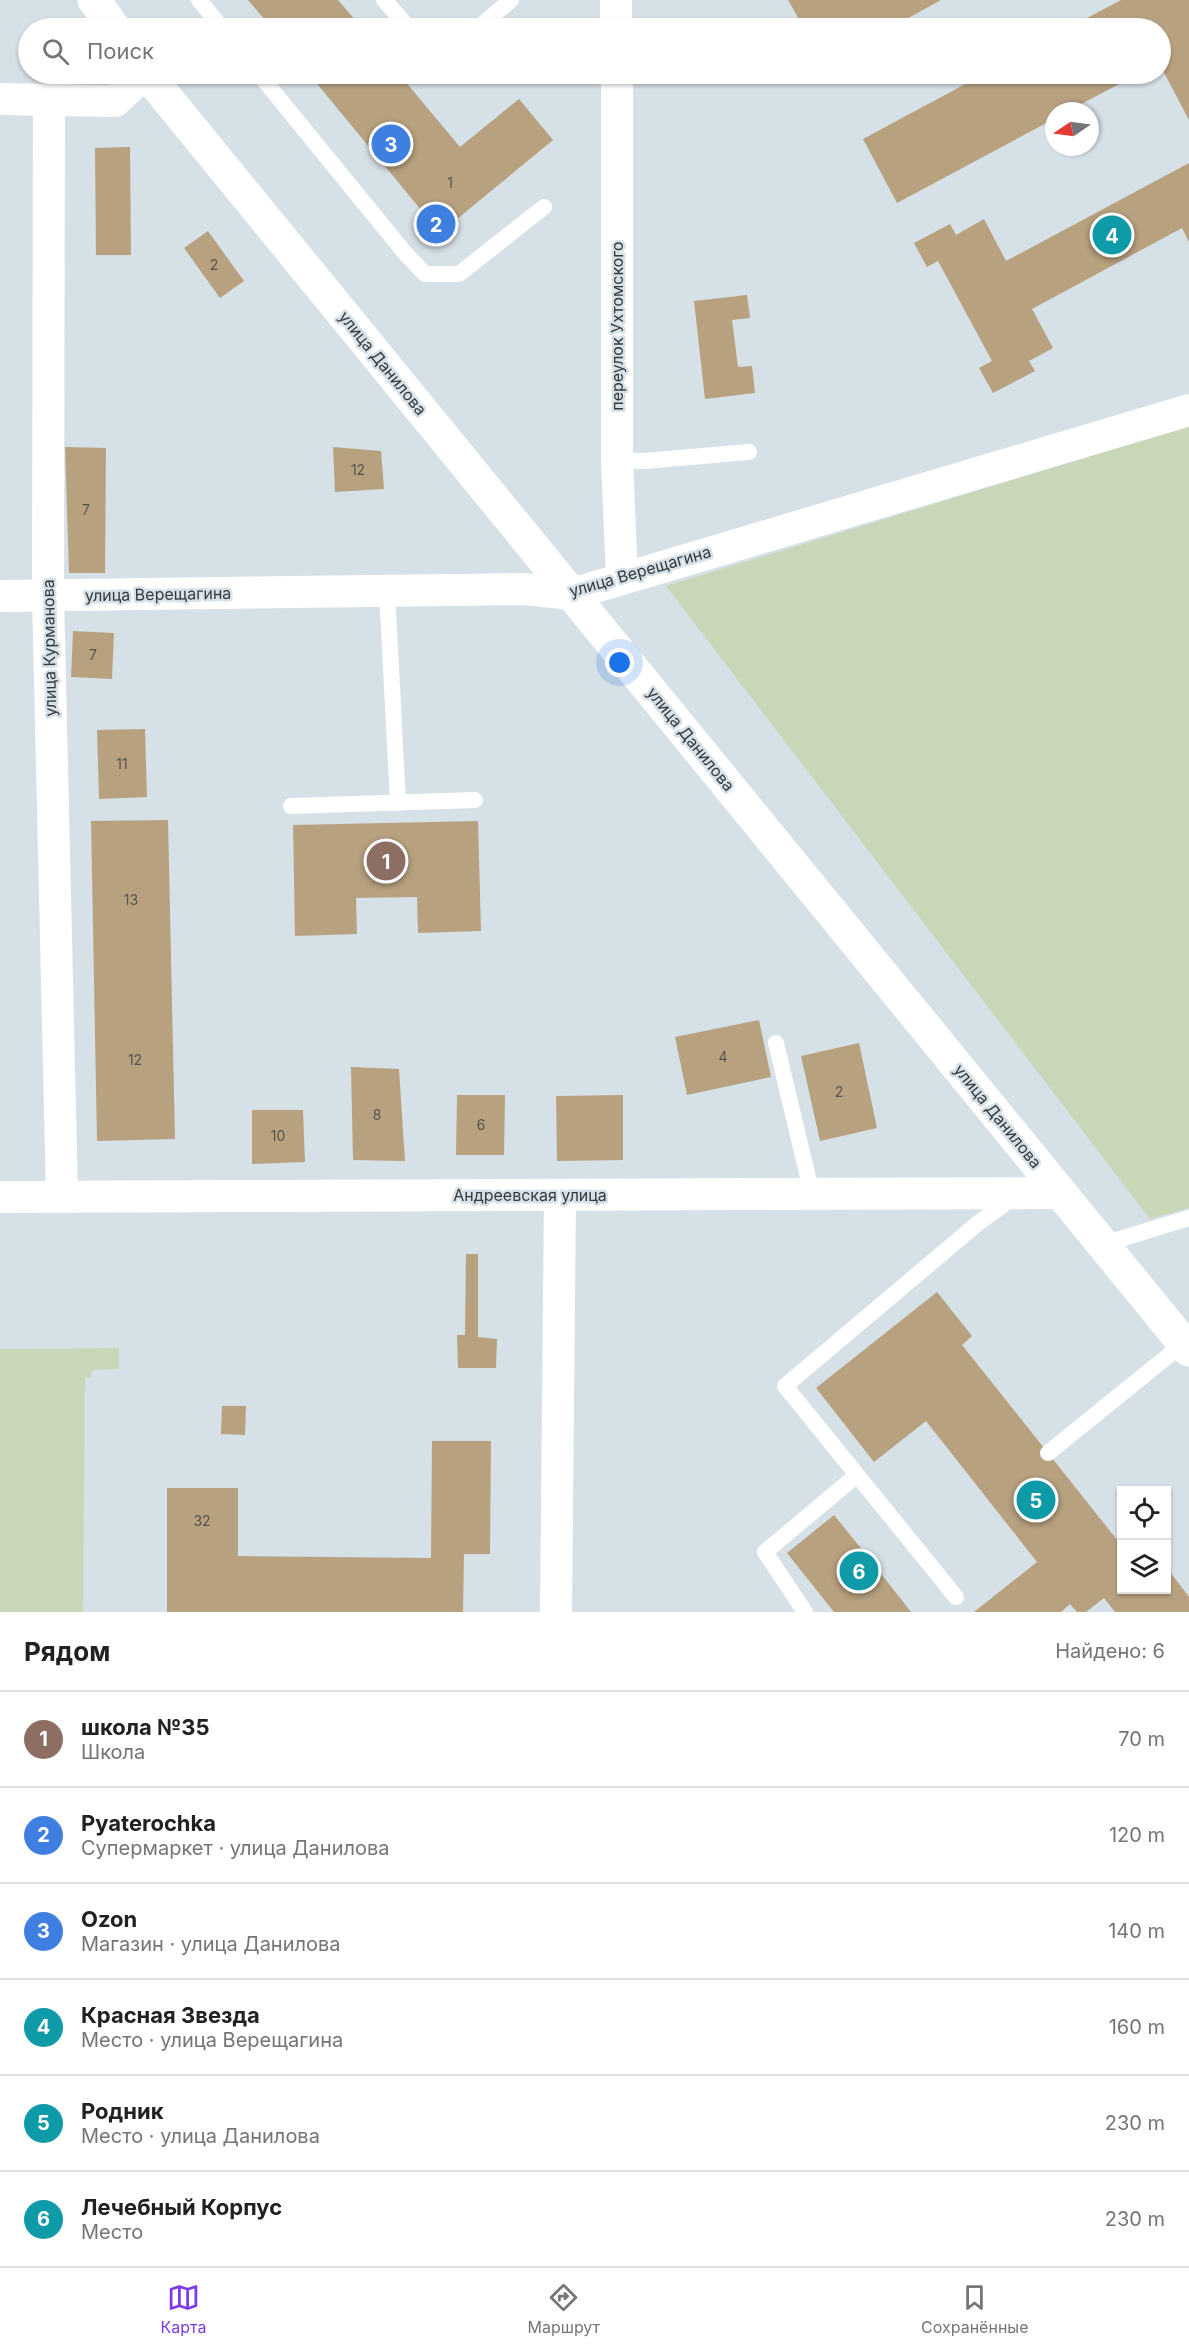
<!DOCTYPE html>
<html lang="ru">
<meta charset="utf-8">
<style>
body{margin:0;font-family:Inter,sans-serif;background:#f6f6f6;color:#202124}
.controls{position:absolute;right:18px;bottom:18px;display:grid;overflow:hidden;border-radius:0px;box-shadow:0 2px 4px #0004}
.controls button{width:54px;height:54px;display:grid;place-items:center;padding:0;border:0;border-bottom:2px solid #e0e0e0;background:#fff;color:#202124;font:30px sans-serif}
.compass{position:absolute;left:1045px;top:102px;width:54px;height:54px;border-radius:50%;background:#fff;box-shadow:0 2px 4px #0004;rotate:257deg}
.you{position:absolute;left:620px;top:663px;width:21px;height:21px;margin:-15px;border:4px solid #fff;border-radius:50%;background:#1a73e8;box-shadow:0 0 0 9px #1a73e833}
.badge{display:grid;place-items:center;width:39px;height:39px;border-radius:50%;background:#7c3aed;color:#fff;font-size:20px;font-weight:700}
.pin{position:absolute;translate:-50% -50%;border:3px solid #fff;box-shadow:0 2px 6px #0006}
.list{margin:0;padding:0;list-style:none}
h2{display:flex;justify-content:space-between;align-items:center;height:78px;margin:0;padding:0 24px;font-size:26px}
h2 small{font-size:20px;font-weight:400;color:#757577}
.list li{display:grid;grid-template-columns:39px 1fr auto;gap:18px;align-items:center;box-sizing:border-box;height:96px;padding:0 24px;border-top:2px solid #e0e0e0}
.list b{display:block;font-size:22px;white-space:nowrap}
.list p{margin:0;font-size:20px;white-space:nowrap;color:#757577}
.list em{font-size:20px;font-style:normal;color:#757577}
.icon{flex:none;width:33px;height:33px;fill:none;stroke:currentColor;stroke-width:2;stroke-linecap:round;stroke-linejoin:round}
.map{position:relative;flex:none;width:1189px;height:1612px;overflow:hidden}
.search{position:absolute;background:#fff;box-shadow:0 2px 4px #0004;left:18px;right:18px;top:18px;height:66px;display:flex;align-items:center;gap:15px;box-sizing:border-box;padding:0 21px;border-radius:33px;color:#757577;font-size:22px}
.sheet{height:654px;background:#fff}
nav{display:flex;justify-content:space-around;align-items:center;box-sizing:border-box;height:84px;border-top:2px solid #e0e0e0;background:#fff;font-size:16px;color:#757577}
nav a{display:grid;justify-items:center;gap:3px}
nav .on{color:#7c3aed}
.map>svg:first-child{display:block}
</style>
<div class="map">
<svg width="1189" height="1612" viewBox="0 0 1189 1612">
<rect width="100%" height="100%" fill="#d6e0e7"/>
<path fill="#c8d7b8" d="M 1189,426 L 1189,1208 L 1150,1219 L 666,586 Z
M 119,1348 L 119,1369 L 92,1370 L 91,1377 L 85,1378 L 83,1612 L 0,1612 L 0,1349 Z"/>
<path fill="#b8a17f" d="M 248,0 L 338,0 L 362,28 L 272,28 Z
M 788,0 L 941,0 L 890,28 L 804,28 Z
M 1121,0 L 1189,0 L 1189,120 L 1161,67 L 1161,28 L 1068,28 Z
M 309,74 L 399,74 L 460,147 L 519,99 L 553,140 L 440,233 Z
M 984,74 L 1138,74 L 1068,111 L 1054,111 L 1054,119 L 897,203 L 863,139 Z
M 130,147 L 131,255 L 96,255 L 95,148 Z
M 1189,163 L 1189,242 L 1182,228 L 1032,309 L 1053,348 L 1029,361 L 1035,371 L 993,393 L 979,368 L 992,361 L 938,261 L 927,267 L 914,243 L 950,224 L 956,235 L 984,219 L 1006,261 Z
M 208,231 L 244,281 L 220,298 L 184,248 Z
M 747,295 L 750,318 L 732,320 L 738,367 L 752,366 L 755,393 L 705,399 L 694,301 Z
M 65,447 L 106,448 L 105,573 L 69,573 Z
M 333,447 L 381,451 L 384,489 L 335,492 Z
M 73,631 L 114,633 L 112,679 L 71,677 Z
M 145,729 L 147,797 L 99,799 L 97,730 Z
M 168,820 L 175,1139 L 97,1141 L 91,821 Z
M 478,821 L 481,931 L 418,933 L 417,897 L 356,898 L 357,934 L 295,936 L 293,825 Z
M 759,1020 L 771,1077 L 687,1095 L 675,1037 Z
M 859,1043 L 877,1128 L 820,1141 L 801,1056 Z
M 351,1067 L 399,1069 L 405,1161 L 353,1160 Z
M 457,1095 L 505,1095 L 504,1155 L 456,1155 Z
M 623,1095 L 623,1160 L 557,1161 L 556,1096 Z
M 252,1110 L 303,1110 L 305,1162 L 252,1164 Z
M 466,1254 L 478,1254 L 478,1337 L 497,1339 L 496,1368 L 458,1368 L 457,1335 L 465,1335 Z
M 937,1292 L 972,1336 L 962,1345 L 1122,1546 L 1122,1590 L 1167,1590 L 1167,1568 L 1189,1597 L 1189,1612 L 1115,1612 L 1104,1598 L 1086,1612 L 1077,1612 L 1070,1604 L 1061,1612 L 974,1612 L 1037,1562 L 926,1421 L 874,1462 L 816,1388 Z
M 222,1406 L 246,1406 L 245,1435 L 221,1434 Z
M 432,1441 L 491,1441 L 490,1554 L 464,1554 L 463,1612 L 167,1612 L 167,1488 L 238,1488 L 238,1556 L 431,1558 Z
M 834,1515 L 864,1552 L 911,1612 L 834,1612 L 787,1553 Z"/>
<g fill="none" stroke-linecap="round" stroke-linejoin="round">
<path stroke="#fff" stroke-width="16" d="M 199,0 L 222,28
M 384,0 L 409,28
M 478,28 L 511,0
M 259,74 L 405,253 L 425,274 L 459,274 L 544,207
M 617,460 L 644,461 L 749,452
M 387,591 L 398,803
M 291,806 L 475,800
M 776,1043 L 812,1194
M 1104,1244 L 1189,1218
M 1048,1453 L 1184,1343
M 956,1597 L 785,1386 L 977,1224 L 1014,1197
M 805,1612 L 765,1552 L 857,1475"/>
<path stroke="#fff" stroke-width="32" d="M 616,0 L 616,28
M 617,74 L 617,460 L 622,578
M 0,99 L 115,101 L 144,74
M 49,100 L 48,596 L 62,1196
M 0,596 L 524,589 L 572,594 L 1189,410
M 0,1197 L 1060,1193
M 556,1612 L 560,1195"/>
<path stroke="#fff" stroke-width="33" d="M 94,0 L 114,28
M 147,74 L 1189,1350"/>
</g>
<g text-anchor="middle" stroke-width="5" stroke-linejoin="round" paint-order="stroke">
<g font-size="14" fill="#56544e">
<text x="450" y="188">1</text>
<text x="214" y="270">2</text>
<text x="358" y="475">12</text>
<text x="86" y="515">7</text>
<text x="93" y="660">7</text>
<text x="122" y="769">11</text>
<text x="131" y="905">13</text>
<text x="723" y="1062">4</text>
<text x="135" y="1065">12</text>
<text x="839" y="1097">2</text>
<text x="377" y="1120">8</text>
<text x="481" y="1130">6</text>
<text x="278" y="1141">10</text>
<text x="202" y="1526">32</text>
</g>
<g font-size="16" fill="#363a3d" stroke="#d6e0e7">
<text transform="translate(617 326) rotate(-90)" y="6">переулок Ухтомского</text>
<text transform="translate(383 363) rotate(51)" y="6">улица Данилова</text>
<text transform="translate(640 571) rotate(-16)" y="6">улица Верещагина</text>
<text transform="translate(158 594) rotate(-1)" y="6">улица Верещагина</text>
<text transform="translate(49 648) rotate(-91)" y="6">улица Курманова</text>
<text transform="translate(691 739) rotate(51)" y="6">улица Данилова</text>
<text transform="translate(998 1116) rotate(51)" y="6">улица Данилова</text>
<text x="530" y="1201">Андреевская улица</text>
</g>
</g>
</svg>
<div class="controls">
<button><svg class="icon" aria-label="locate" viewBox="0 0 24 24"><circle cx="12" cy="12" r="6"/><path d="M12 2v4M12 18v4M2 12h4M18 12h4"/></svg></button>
<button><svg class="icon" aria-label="layers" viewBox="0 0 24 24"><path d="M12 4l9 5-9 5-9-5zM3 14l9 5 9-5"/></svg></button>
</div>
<svg class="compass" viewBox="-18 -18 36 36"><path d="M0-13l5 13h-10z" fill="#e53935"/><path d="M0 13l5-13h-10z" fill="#757577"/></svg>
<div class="you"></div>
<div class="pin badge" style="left:386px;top:861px;background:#8d6e63">1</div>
<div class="pin badge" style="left:436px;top:224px;background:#3f7fe0">2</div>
<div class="pin badge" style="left:391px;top:144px;background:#3f7fe0">3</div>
<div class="pin badge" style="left:1112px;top:235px;background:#0f9aa8">4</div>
<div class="pin badge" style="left:1036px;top:1500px;background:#0f9aa8">5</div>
<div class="pin badge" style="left:859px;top:1571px;background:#0f9aa8">6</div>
<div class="search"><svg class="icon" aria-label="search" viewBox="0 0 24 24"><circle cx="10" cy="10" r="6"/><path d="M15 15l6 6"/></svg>Поиск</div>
</div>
<section class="sheet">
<h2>Рядом<small>Найдено: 6</small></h2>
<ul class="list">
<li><span class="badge" style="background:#8d6e63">1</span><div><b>школа №35</b><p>Школа</p></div><em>70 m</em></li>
<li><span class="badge" style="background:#3f7fe0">2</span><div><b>Pyaterochka</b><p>Супермаркет · улица Данилова</p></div><em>120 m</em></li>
<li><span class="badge" style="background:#3f7fe0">3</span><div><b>Ozon</b><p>Магазин · улица Данилова</p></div><em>140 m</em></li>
<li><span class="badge" style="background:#0f9aa8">4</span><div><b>Красная Звезда</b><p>Место · улица Верещагина</p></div><em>160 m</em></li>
<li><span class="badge" style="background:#0f9aa8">5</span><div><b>Родник</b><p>Место · улица Данилова</p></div><em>230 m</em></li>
<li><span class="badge" style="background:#0f9aa8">6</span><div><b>Лечебный Корпус</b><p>Место</p></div><em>230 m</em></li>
</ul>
</section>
<nav>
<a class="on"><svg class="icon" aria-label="map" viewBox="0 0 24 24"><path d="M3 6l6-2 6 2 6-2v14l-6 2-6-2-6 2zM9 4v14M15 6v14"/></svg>Карта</a>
<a><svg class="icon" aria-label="directions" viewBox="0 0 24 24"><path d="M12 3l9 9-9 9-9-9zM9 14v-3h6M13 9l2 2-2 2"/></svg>Маршрут</a>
<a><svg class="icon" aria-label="saved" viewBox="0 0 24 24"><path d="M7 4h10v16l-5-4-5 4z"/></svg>Сохранённые</a>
</nav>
